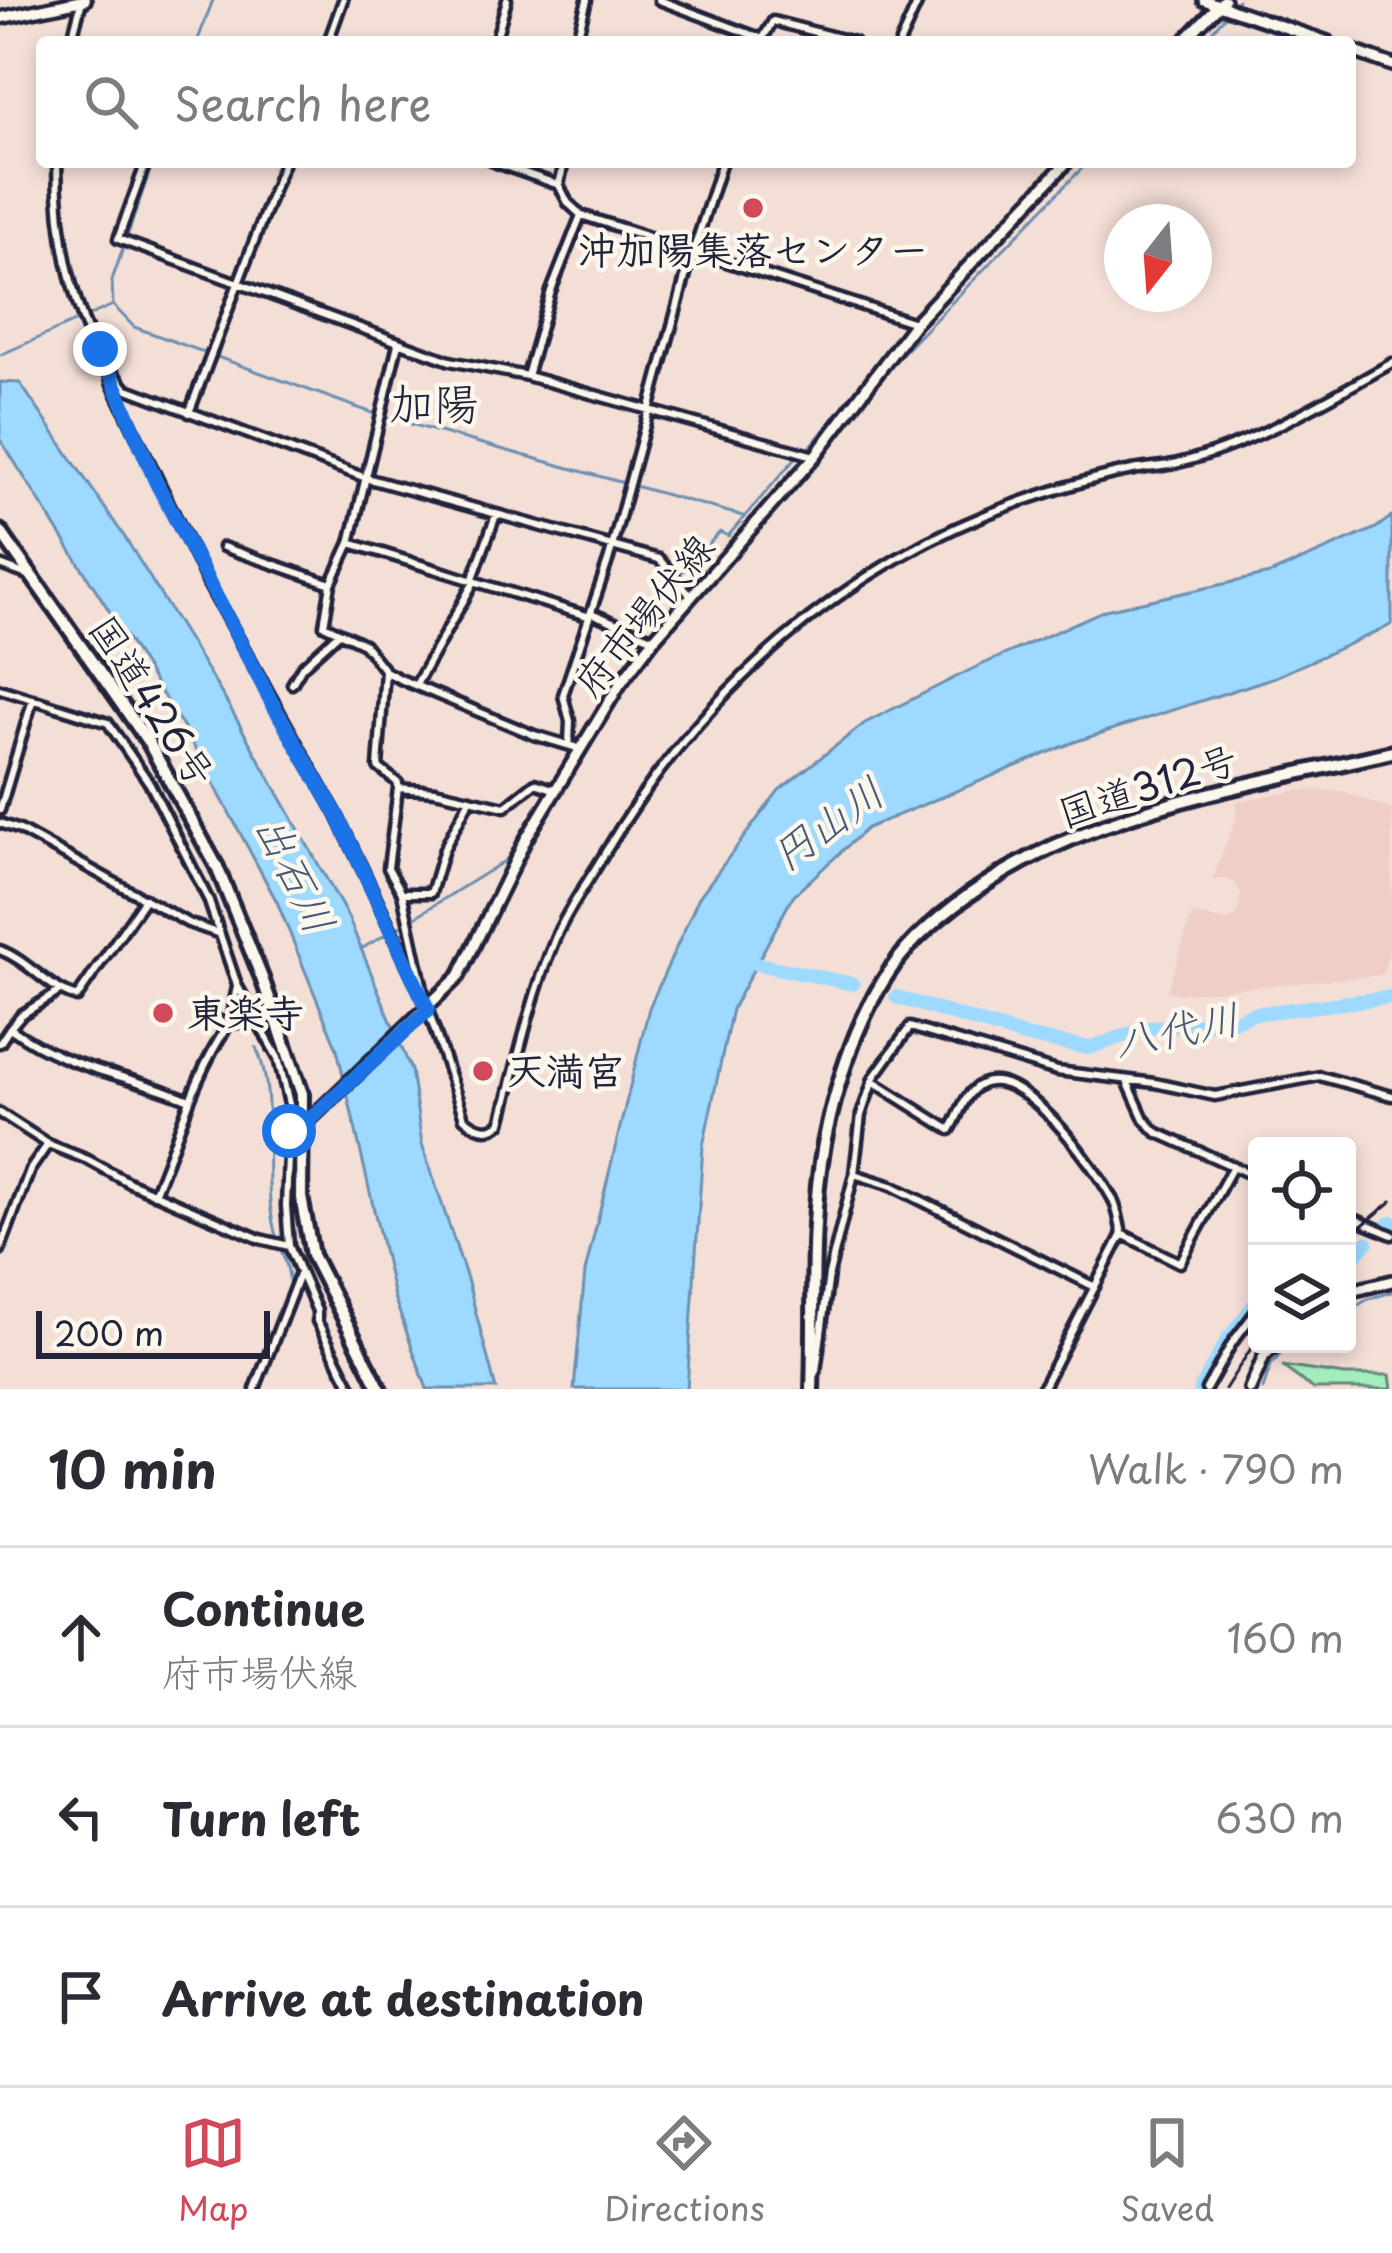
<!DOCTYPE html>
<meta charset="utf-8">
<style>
body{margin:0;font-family:"Playpen Sans","Klee One",sans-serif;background:#f2f2f3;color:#2b2b33}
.controls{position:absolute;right:36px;bottom:36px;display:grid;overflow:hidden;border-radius:12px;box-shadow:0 6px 18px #0003}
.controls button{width:108px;height:108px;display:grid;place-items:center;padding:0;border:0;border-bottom:3px solid #e1e1e2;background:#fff;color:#2b2b33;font:60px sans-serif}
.compass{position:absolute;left:1104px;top:204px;width:108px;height:108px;border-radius:50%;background:#fff;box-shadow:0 6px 18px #0003;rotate:197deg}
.scale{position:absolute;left:36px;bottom:30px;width:234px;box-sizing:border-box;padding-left:12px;border:6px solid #22223b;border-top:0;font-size:33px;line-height:42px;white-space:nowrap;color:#22223b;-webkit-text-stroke:9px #fbf7ec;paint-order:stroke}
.stop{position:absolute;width:36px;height:36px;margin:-27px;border:9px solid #1a73e8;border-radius:50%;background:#fff}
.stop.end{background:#1a73e8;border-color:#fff;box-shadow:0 3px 12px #0008}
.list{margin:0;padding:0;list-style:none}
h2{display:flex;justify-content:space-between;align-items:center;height:156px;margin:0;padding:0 48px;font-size:51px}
h2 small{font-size:39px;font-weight:400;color:#7c7c81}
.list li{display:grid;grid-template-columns:78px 1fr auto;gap:36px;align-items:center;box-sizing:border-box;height:180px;padding:0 48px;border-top:3px solid #e1e1e2}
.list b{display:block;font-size:45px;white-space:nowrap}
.list p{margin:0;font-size:39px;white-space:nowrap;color:#7c7c81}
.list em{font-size:39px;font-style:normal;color:#7c7c81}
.icon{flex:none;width:66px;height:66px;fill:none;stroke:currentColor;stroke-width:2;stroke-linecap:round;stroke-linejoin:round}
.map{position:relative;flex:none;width:1392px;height:1389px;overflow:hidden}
.search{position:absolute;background:#fff;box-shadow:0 6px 18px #0003;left:36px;right:36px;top:36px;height:132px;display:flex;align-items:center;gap:30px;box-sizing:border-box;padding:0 42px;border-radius:12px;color:#7c7c81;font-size:45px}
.sheet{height:696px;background:#fff}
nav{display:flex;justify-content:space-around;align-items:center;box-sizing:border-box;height:168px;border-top:3px solid #e1e1e2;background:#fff;font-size:33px;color:#7c7c81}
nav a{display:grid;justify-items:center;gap:6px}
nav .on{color:#d1495b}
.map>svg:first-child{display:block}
</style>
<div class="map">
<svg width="1392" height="1389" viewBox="0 0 1392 1389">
<rect width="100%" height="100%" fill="#f4dfd7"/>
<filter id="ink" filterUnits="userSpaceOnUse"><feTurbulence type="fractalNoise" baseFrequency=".00833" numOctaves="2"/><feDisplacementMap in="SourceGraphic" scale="24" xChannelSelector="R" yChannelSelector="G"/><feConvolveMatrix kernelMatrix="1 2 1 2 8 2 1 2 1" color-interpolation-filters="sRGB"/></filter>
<g filter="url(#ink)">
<path fill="#efcec8" d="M 1300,790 L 1343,791 L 1392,810 L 1392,944 L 1382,975 L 1180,994 L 1167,991 L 1192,914 L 1228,921 L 1237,915 L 1241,895 L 1235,883 L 1226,879 L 1212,880 L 1236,819 L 1237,801 Z"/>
<path fill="#a4eebd" stroke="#63887c" stroke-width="3" d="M 1282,1366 L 1345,1375 L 1390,1375 L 1392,1389 L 1313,1389 Z"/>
<path fill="#9ed9ff" stroke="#6c90b1" stroke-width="3" d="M 0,382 L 20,383 L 126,539 L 228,704 L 348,917 L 411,1070 L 422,1144 L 467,1279 L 496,1389 L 427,1389 L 394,1297 L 337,1049 L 277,902 L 185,730 L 0,439 Z
M 1392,516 L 1392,624 L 1385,628 L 1275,677 L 1074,742 L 867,828 L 793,896 L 732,1009 L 703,1146 L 687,1389 L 574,1389 L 585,1272 L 649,1008 L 699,897 L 779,790 L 865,723 L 972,669 L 1105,610 L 1270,574 L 1376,528 Z"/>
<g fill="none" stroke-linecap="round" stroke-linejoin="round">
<path stroke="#6c90b1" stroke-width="3" d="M 197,42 L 213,0
M 1203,42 L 1238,0
M 113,305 L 134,327 L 378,415 L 743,516
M 0,355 L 113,305 L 112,280 L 153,162
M 897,359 L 1088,162
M 807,451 L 877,364
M 680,582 L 679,575 L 720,532 L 728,536 L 798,455
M 622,674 L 683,597 L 682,592
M 412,919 L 506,860 L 576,749
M 361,949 L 404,924
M 256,1047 C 279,1096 261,1172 274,1228 C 279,1251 292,1267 289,1292
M 1347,1312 L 1368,1299 L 1392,1292
M 251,1389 L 271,1340
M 1263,1389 L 1271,1365 L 1289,1344"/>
<path stroke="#9ed9ff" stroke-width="14" d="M 744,961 L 853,984
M 896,997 L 1024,1036 L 1089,1048 L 1146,1028 L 1235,1021 L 1252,1014 L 1392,997
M 1385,1227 L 1392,1222
M 1347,1263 L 1367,1243
M 1200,1389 L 1228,1339 L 1257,1301"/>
<defs>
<path id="street" d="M 659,0 L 763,39
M 763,38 L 773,21 L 854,42
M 71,42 L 82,1
M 328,42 L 343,0
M 495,42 L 507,0
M 576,42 L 587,0
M 900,42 L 919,0
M 57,162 C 57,216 64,270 84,322 C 92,343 107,359 111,382 L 208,584 L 336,813 L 425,1001 L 464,1118 C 475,1128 488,1134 501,1123 C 517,1061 531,998 555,939 C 568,908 588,882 605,853 C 698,695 844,563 1020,502 C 1057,489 1095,477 1133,470 C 1148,467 1164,467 1178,463 C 1255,444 1324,401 1392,363
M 146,162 L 118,239 L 450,361 L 527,376 L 814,456
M 493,162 L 559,185 L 568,203 L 581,215 L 915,323
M 559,185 L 564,162
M 398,344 L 350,543 L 331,584 L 324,625 L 364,644 L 385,671 L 400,679 L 534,735 L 581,749
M 111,370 L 125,388 L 366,478 L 659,559 L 691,596
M 527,376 L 551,291 L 581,215
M 189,413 L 284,162
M 350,543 L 587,616
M 223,547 L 331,584
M 0,565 L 30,576
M 472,581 L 496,515
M 591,613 L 654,639
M 385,671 L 378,767 L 398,783 L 398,788 L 435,791 L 505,807 L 535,783 L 556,790
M 417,683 L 474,582
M 292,684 L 302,667 L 338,634
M 0,689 L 108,723 L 150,784 L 208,899 L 237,985 L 278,1058 L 289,1104 L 289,1131 L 301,1126
M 569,743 L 570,721 L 563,695 L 609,558 L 686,274 L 722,162
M 398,788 L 388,868 L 402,893 L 425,998
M 0,810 L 33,699
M 0,823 L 20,830 L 188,923 L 220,934
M 402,893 L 431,893 L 444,849 L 469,801
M 0,950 C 29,961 48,989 77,997 L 145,899
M 60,991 L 21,1015 L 10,1028 C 67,1070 125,1073 187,1099
M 206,1012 L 227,1026
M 229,1024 L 237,987
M 0,1043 L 10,1028
M 872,1081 L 950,1130 C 960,1115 964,1092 982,1084 C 1023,1066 1094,1166 1112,1198 C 1118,1209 1119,1222 1122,1234
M 1127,1081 L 1144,1119 L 1156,1132 L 1257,1177
M 0,1113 L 48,1144 L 88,1160 L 130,1183 L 260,1239 L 289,1246
M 289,1131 L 286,1206 L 289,1246 L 317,1311 L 317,1321 L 352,1389
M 854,1174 L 892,1186 L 1095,1287
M 154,1194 C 180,1134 192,1078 229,1024 L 255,1021
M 1347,1216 L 1392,1235
M 0,1250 L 30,1170 L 48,1144
M 816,1371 L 829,1274 L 854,1174 L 861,1115 L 874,1077 L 910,1027 L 1057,1071 L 1155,1083 L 1215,1096 L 1320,1076 L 1392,1096
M 255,1389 L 299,1275
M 1042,1389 L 1122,1234 L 1180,1263 L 1233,1166
M 1206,1389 L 1232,1343 L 1257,1310"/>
<path id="secondary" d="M 1204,0 L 1328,42
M 0,18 L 85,0
M 1183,42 L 1224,0
M 1350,50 L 1392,65
M 304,1125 L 459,976 L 526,839 L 620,684 L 654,639 L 815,456 L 915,323 L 1067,162
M 1347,1292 L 1392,1281
M 1250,1389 L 1264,1356 L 1276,1344"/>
<path id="highway" d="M 0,531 L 149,743 L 217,867 L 262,978 L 302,1094 L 301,1197 L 312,1255 L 380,1389
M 812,1389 C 815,1308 809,1224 824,1144 C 838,1075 865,990 916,939 C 1044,814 1227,791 1392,752"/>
</defs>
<use href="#street" stroke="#22223b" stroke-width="15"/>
<use href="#secondary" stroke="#22223b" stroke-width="18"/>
<use href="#highway" stroke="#22223b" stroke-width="20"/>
<use href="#street" stroke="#fbf7ec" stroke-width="6"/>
<use href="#secondary" stroke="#fbf7ec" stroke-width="9"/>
<use href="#highway" stroke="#fbf7ec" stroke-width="10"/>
<path stroke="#22223b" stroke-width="3" d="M 1347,1238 L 1392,1201
M 1225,1389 L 1257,1339"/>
</g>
</g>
<g fill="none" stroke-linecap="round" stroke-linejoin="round" filter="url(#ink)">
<path stroke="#1a73e8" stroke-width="15" d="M 100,349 L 156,482 L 271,701 L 336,813 L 428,1010 L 304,1125 L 289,1131"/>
</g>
<g fill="#d1495b" stroke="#fbf7ec" stroke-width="4.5">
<circle cx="753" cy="208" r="12"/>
<circle cx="163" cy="1013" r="12"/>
<circle cx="483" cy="1071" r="12"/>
</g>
<g text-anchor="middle" stroke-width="9" stroke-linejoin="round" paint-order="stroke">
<g font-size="39" font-weight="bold" fill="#22223b" stroke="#fbf7ec" text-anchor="start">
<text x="753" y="264" text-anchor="middle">沖加陽集落センター</text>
<text x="187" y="1027">東楽寺</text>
<text x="507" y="1085">天満宮</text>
</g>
<g font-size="39" fill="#22223b" stroke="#fbf7ec">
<text transform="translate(644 615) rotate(-51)" y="14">府市場伏線</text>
<text transform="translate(152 701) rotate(57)" y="14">国道426号</text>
<text transform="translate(1148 786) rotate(-18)" y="14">国道312号</text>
</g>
<g font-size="42" font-style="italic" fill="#475976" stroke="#fbf7ec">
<text transform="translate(828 824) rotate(-36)" y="15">円山川</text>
<text transform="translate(295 874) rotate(64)" y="15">出石川</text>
<text transform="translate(1177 1030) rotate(-11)" y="15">八代川</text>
</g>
<g font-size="45" fill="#22223b" stroke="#fbf7ec">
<text x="434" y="420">加陽</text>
</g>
</g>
</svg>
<div class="controls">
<button><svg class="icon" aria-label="locate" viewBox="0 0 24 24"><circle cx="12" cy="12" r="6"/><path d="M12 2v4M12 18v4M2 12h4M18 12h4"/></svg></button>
<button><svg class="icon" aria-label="layers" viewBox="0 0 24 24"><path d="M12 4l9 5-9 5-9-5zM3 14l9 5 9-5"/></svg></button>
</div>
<svg class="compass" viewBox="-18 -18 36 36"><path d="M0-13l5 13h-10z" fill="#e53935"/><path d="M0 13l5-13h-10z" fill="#7c7c81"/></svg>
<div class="scale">200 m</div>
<div class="stop" style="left:289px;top:1131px"></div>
<div class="stop end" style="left:100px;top:349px"></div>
<div class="search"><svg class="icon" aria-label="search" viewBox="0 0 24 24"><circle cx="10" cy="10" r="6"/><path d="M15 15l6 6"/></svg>Search here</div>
</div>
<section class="sheet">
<h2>10 min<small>Walk · 790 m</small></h2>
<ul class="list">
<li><svg class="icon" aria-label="ahead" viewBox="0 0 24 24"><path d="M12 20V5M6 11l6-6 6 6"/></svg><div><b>Continue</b><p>府市場伏線</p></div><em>160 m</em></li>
<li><svg class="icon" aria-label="left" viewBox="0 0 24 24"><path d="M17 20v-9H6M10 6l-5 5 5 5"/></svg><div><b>Turn left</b></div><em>630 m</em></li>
<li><svg class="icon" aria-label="arrive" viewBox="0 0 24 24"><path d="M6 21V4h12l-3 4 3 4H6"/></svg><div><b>Arrive at destination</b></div></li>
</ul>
</section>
<nav>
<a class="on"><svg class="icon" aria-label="map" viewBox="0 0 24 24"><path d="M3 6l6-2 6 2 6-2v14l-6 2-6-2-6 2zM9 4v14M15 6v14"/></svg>Map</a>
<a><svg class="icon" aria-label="directions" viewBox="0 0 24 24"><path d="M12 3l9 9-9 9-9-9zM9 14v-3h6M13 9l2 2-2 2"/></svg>Directions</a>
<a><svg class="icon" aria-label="saved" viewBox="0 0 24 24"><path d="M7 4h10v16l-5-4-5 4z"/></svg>Saved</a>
</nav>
